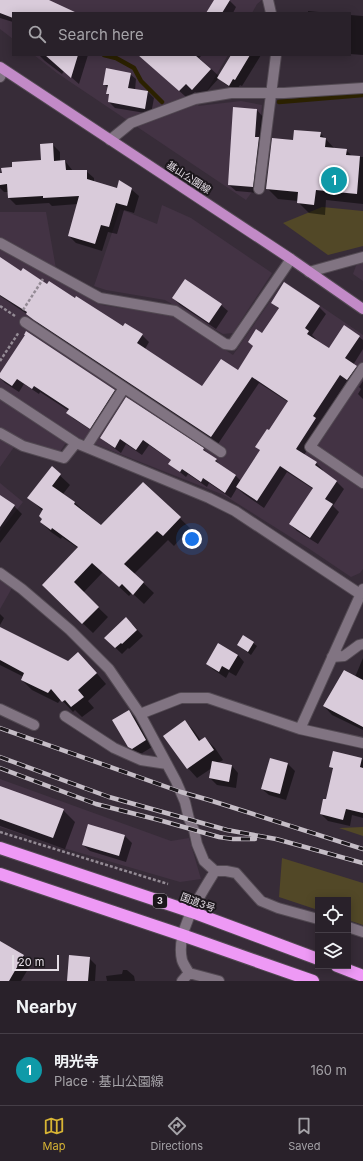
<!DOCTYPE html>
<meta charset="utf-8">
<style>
body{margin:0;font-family:Inter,"Noto Sans JP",sans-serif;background:#352e36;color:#f1f3f6}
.controls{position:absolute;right:12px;bottom:12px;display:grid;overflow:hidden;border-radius:0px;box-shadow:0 2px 10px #0003}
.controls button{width:36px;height:36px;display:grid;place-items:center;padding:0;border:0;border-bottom:1px solid #453e47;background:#29212a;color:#f1f3f6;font:20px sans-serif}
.scale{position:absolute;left:12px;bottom:10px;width:47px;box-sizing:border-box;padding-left:4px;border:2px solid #e4dde5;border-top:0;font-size:11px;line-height:14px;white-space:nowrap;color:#e4dde5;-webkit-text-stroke:3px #1c171c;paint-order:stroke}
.you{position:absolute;left:192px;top:539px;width:14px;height:14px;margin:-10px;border:3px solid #fff;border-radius:50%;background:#1a73e8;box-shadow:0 0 0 6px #1a73e833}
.badge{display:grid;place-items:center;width:26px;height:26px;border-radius:50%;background:#d7b434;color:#fff;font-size:13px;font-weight:700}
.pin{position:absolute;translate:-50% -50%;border:2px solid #fff;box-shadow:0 1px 4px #0006}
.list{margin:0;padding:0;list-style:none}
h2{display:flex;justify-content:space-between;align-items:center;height:52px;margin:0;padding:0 16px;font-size:17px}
h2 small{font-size:13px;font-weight:400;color:#a5a3a8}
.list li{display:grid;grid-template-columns:26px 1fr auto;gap:12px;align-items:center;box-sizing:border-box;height:72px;padding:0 16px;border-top:1px solid #453e47}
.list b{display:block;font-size:15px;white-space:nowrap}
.list p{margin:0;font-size:13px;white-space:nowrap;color:#a5a3a8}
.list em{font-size:13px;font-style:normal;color:#a5a3a8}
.icon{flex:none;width:22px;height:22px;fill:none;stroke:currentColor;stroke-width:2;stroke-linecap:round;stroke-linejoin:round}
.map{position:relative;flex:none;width:363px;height:981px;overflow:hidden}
.search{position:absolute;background:#29212a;box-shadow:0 2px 10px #0003;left:12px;right:12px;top:12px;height:44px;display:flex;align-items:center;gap:10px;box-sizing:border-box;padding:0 14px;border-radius:0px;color:#a5a3a8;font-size:15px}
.sheet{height:124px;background:#29212a}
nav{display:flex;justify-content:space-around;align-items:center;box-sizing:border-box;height:56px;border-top:1px solid #453e47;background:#29212a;font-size:11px;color:#a5a3a8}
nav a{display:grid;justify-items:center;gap:2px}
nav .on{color:#d7b434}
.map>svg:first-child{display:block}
</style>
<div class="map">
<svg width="363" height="981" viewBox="0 0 363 981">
<rect width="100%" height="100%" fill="#372c38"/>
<path fill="#433344" d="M 0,0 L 262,0 L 257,4 L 252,13 L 13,13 L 13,39 L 0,29 Z
M 34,55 L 228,55 L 198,106 L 241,101 L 262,105 L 254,189 L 246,200 L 57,73 Z
M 162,205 L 191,218 L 272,273 L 233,333 L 223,334 L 165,300 L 106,290 L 94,286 L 120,209 L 157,224 Z
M 0,212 L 46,212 L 58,280 L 102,305 L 174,316 L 233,355 L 284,281 L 363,335 L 363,569 L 360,573 L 351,577 L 308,548 L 224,495 L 77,437 L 65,444 L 54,461 L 14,447 L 0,467 Z
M 363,262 L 363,281 L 353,274 L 357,263 Z
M 0,483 L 23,502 L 0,531 Z
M 0,579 L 12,588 L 0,609 Z
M 0,779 L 171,841 L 189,838 L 201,879 L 180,882 L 60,847 L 0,827 Z"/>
<path fill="#524827" d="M 322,207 L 363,211 L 363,246 L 328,255 L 283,223 Z
M 363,827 L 363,836 L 339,828 Z
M 282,858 L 363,883 L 363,925 L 348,920 L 348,900 L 318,900 L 318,910 L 279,897 Z"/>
<path fill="#0007" d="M 0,0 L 47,0 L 75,13 L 13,13 L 13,22 L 0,18 Z
M 215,0 L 229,0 L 236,7 L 233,13 L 212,13 Z
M 308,11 L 329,13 L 308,13 Z
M 350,15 L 363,16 L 363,55 L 350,54 Z
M 39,55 L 88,55 L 79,84 L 64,71 L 62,74 L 45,61 Z
M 139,55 L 202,55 L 199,58 L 219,76 L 232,55 L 261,55 L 242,86 L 240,85 L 236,91 L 225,84 L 219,78 L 201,98 L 195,92 L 190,97 L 186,97 Z
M 130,74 L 136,79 L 135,90 L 148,92 L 154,98 L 151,114 L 115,108 L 109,102 L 110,96 L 107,93 L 108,88 L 104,84 Z
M 257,110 L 263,117 L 259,193 L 236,191 L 229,185 Z
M 320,133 L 335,149 L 346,150 L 353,157 L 363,157 L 363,204 L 326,200 L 325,215 L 309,213 L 298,202 L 298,201 L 278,199 L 267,188 L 294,141 Z
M 52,144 L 60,152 L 60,162 L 65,161 L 73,171 L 86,171 L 94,178 L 94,182 L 118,189 L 131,189 L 139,196 L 134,213 L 124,210 L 117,234 L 108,232 L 102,251 L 76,243 L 69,236 L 78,204 L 52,206 L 49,203 L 16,205 L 9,198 L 8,192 L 4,192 L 0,188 L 0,174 L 13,168 L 42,160 Z
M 0,258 L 22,272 L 47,285 L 49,282 L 108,318 L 142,335 L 149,342 L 145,349 L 203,388 L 238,371 L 254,347 L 249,342 L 262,334 L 279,309 L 272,302 L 319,307 L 326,314 L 312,335 L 316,339 L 315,340 L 329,349 L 359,337 L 363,340 L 363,349 L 353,365 L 363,374 L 355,386 L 347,381 L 320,423 L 323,426 L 304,455 L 316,463 L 323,470 L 322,472 L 337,482 L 344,489 L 333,506 L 339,512 L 318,544 L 297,531 L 290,524 L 313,489 L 287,472 L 264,508 L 244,494 L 237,488 L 231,498 L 209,483 L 207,487 L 188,474 L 186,477 L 170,464 L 172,461 L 149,445 L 142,455 L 126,444 L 121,453 L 107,443 L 101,438 L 126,398 L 203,449 L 216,460 L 221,466 L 236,476 L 241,481 L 261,451 L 256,446 L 269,432 L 288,402 L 259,383 L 218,444 L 42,327 L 27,314 L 0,296 Z
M 173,298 L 221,305 L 228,311 L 216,329 L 180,305 Z
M 26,336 L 115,390 L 121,397 L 97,434 L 74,419 L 67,413 L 69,411 L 40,392 L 39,394 L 24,384 L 19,392 L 5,383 L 0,378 L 0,375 Z
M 363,381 L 363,399 L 358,394 L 361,389 L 359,387 Z
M 52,468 L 70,485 L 63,494 L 75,503 L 101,526 L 143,483 L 190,528 L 174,546 L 168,540 L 134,574 L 154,593 L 144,604 L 132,593 L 129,596 L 103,572 L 83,593 L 108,617 L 93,633 L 53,595 L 78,548 L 62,537 L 61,539 L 51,532 L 41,522 L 43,519 L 43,511 L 28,497 Z
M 4,499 L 14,506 L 22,514 L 0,543 L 0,506 Z
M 0,614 L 4,618 L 0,625 Z
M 132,624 L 143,636 L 129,649 L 128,648 L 122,654 L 105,638 Z
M 0,628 L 68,662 L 88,663 L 106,684 L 88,701 L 94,708 L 82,717 L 75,710 L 73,712 L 61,699 L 58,703 L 32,690 L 22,680 L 24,677 L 0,665 Z
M 253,643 L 257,646 L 251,655 L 238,645 Z
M 238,655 L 244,662 L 236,676 L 229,672 L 226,678 L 214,670 L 207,664 Z
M 363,658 L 363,730 L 332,715 L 324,706 L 355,677 Z
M 129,711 L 135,718 L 152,747 L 139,755 L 129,747 Z
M 185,721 L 194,731 L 201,741 L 205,738 L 215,748 L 223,760 L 218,763 L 232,766 L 238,773 L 236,788 L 217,785 L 210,778 L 212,768 L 197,778 L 188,768 Z
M 361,759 L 363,760 L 363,818 L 352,815 L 350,826 L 328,821 L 321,814 L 327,801 L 334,770 L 330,767 Z
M 288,764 L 295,771 L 286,800 L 269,795 L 262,789 Z
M 0,787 L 63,810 L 75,822 L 65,849 L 0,826 Z
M 89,825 L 125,836 L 132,843 L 126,862 L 90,851 L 83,845 Z
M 0,942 L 24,956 L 31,964 L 21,981 L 0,981 Z
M 89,958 L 96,965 L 95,981 L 68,981 Z
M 123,970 L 127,970 L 134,976 L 135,981 L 107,981 L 106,976 L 122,974 Z"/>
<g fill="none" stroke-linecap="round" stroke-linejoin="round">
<path stroke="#2b2100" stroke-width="4.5" d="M 104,55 L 116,58 L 134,68 L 141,81 L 162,102
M 279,102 L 363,95"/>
</g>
<path fill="#d9cbda" d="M 0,0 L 49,0 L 77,13 L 13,13 L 13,18 L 0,13 Z
M 214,0 L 230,0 L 222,13 L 206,13 Z
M 45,55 L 78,55 L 71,78 Z
M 138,55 L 195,55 L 211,69 L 192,90 L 186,84 L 179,91 Z
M 231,55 L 250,55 L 235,80 L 233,79 L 229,86 L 217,78 Z
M 106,68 L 131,73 L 128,88 L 148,91 L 145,109 L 108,102 L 109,94 L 106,94 L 108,85 L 103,85 Z
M 233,107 L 257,109 L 255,137 L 259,137 L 253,187 L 228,185 Z
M 294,130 L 321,132 L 320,137 L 326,138 L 325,147 L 347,149 L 346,155 L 360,156 L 357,194 L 316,190 L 314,205 L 297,203 L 298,192 L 266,189 L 272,138 L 293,140 Z
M 53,143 L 54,161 L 65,160 L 66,170 L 87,170 L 87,179 L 117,188 L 119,180 L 132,188 L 127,206 L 116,203 L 109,227 L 101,225 L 95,244 L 68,236 L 79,196 L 43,198 L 43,196 L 8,198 L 7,184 L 0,185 L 0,173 L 2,173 L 1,168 L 12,167 L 12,162 L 41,160 L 40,144 Z
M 0,257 L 21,271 L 23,268 L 47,284 L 49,281 L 75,298 L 76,296 L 123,326 L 125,323 L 143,334 L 137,343 L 202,386 L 221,359 L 238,370 L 253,346 L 248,342 L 256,329 L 262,333 L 279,308 L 271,303 L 284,282 L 320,306 L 305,328 L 309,331 L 307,334 L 329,348 L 344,325 L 360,336 L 345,358 L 357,366 L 347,380 L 340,375 L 313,416 L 316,418 L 296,449 L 317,462 L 315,465 L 337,481 L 325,499 L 333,504 L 310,538 L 289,524 L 313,488 L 280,466 L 257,501 L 236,487 L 260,450 L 255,447 L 267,429 L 269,430 L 288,401 L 252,377 L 211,437 L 34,320 L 26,314 L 27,312 L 0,295 Z
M 185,279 L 222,304 L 209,323 L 172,298 Z
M 26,331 L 115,390 L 90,429 L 66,413 L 69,409 L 34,386 L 32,389 L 17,379 L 12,386 L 0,378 L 0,373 L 25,335 L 24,335 Z
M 126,397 L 204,448 L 203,450 L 217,459 L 215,461 L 236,475 L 225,493 L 203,478 L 201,482 L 182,469 L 180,472 L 168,464 L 171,460 L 143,440 L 136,450 L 120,439 L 115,448 L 100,438 Z
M 52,466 L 61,474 L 52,486 L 75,502 L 74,504 L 101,525 L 143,482 L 181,517 L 163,536 L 157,531 L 124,564 L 144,582 L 133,595 L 122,584 L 119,587 L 92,563 L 74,582 L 99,607 L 82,624 L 42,585 L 78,547 L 52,528 L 51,530 L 40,522 L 42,519 L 39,516 L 43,509 L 27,498 Z
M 0,495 L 15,505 L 0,527 Z
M 126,617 L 137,630 L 122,644 L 121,643 L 115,648 L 104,638 Z
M 0,627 L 68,661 L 78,652 L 97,673 L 78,690 L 84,697 L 71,707 L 65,700 L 62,702 L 51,689 L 48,693 L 21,680 L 24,673 L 0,660 Z
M 243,635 L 254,642 L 248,652 L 237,645 Z
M 218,643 L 238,655 L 229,670 L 222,666 L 219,672 L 206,664 Z
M 344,670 L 363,680 L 363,727 L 323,706 Z
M 129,710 L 146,740 L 132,749 L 128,747 L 112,720 Z
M 185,720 L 199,741 L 205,737 L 214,750 L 187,769 L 163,736 Z
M 333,751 L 362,758 L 360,767 L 363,768 L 363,813 L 346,809 L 343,820 L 320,814 L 323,799 L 326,799 L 333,768 L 329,767 Z
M 270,758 L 288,763 L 280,794 L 261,789 Z
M 212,761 L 232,765 L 229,782 L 209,778 Z
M 0,786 L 64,809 L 53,838 L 0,819 Z
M 88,824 L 125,835 L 119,856 L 82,845 Z
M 0,941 L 24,955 L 9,981 L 0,981 Z
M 69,955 L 90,957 L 88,981 L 67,981 Z"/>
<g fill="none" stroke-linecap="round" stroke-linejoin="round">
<defs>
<path id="minor" d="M 268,0 L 271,13
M 0,77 L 3,70
M 110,140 L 131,123 L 195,99 L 231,93 L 284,93 L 363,88
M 259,189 L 276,55
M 0,243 L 100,298 L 175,311 L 225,344 L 232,345 L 291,259
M 309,272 L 363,257
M 25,322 L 221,452
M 363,368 L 310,447 L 363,483
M 0,393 L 76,443 L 209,498 L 235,511 L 360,594
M 0,433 L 23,446 L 64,458 L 76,443
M 86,447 L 124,388
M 0,573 L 22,589 L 70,630 L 109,669 L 140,714 L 176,781 L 185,802 L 189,819 L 194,830 L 197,844 L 204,861 L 215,871
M 332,657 L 344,656 L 359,645 L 363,644
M 0,709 L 34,725
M 140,714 L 181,698 L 208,698 L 300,729 L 363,743
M 65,716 L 114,748 L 141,760 L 167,764
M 300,729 L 363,589
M 348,927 L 363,932
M 182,981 L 189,973
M 219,981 L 189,973 C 187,969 183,964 182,960 C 175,931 201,895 215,871 L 226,871 L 236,873 L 261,901 L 278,908 L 318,919"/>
<path id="major" d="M 0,67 L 291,259 L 363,309"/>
<path id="highway" d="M 0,848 L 192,912 L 318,959
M 0,874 L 182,935 L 313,981
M 337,966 L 363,976"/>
</defs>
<use href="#minor" stroke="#524952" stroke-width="12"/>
<use href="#major" stroke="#524952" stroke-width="12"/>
<use href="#highway" stroke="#524952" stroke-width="14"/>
<path stroke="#948b95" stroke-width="2.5" stroke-dasharray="3 2" stroke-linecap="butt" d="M 0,306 L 15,316
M 23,310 L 43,279
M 0,361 L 19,332
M 0,832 L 168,884"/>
<use href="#minor" stroke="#817482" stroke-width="10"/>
<use href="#major" stroke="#c28ac7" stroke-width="10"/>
<use href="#highway" stroke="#ee99f5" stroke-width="12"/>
<defs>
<path id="rail" d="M 0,728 L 181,792 L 209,800 L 363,849
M 0,757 L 109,797 L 227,830 L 276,839 L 363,863
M 0,768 L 96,804 L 159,820 L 219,837 L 233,839 L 255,839"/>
</defs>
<use href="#rail" stroke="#c5bdc6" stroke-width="4.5"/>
<use href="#rail" stroke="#1c171c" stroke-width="3" stroke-dasharray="9" stroke-linecap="butt"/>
</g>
<g text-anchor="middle" stroke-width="4" stroke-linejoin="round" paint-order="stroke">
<rect fill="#1c171c" stroke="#a8a2a9" stroke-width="1" x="153" y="894" width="14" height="14" rx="3"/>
<g font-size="9" font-weight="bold" fill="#e4dde5">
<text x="160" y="904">3</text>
</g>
<g font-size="10" fill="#e4dde5" stroke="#1c171c">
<text transform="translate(189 177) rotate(33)" y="4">基山公園線</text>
<text transform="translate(198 902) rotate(20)" y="4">国道3号</text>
</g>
</g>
</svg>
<div class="controls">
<button><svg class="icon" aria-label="locate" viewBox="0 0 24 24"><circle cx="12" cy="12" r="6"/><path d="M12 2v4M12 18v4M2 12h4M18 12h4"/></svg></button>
<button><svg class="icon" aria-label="layers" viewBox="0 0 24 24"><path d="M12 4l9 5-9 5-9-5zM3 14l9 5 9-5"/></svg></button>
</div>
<div class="scale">20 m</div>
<div class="you"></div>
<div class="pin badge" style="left:334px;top:180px;background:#0f9aa8">1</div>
<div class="search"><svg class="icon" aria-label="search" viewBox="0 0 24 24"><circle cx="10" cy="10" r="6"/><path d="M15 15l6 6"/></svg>Search here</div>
</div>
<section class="sheet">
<h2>Nearby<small></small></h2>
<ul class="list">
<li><span class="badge" style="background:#0f9aa8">1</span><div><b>明光寺</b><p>Place · 基山公園線</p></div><em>160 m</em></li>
</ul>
</section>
<nav>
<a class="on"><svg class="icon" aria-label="map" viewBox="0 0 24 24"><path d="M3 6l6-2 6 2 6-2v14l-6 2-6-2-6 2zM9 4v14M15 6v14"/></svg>Map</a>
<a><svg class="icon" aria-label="directions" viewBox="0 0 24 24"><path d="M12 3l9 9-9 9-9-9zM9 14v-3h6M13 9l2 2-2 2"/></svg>Directions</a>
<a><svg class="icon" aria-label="saved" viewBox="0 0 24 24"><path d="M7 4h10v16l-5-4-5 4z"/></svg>Saved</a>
</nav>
